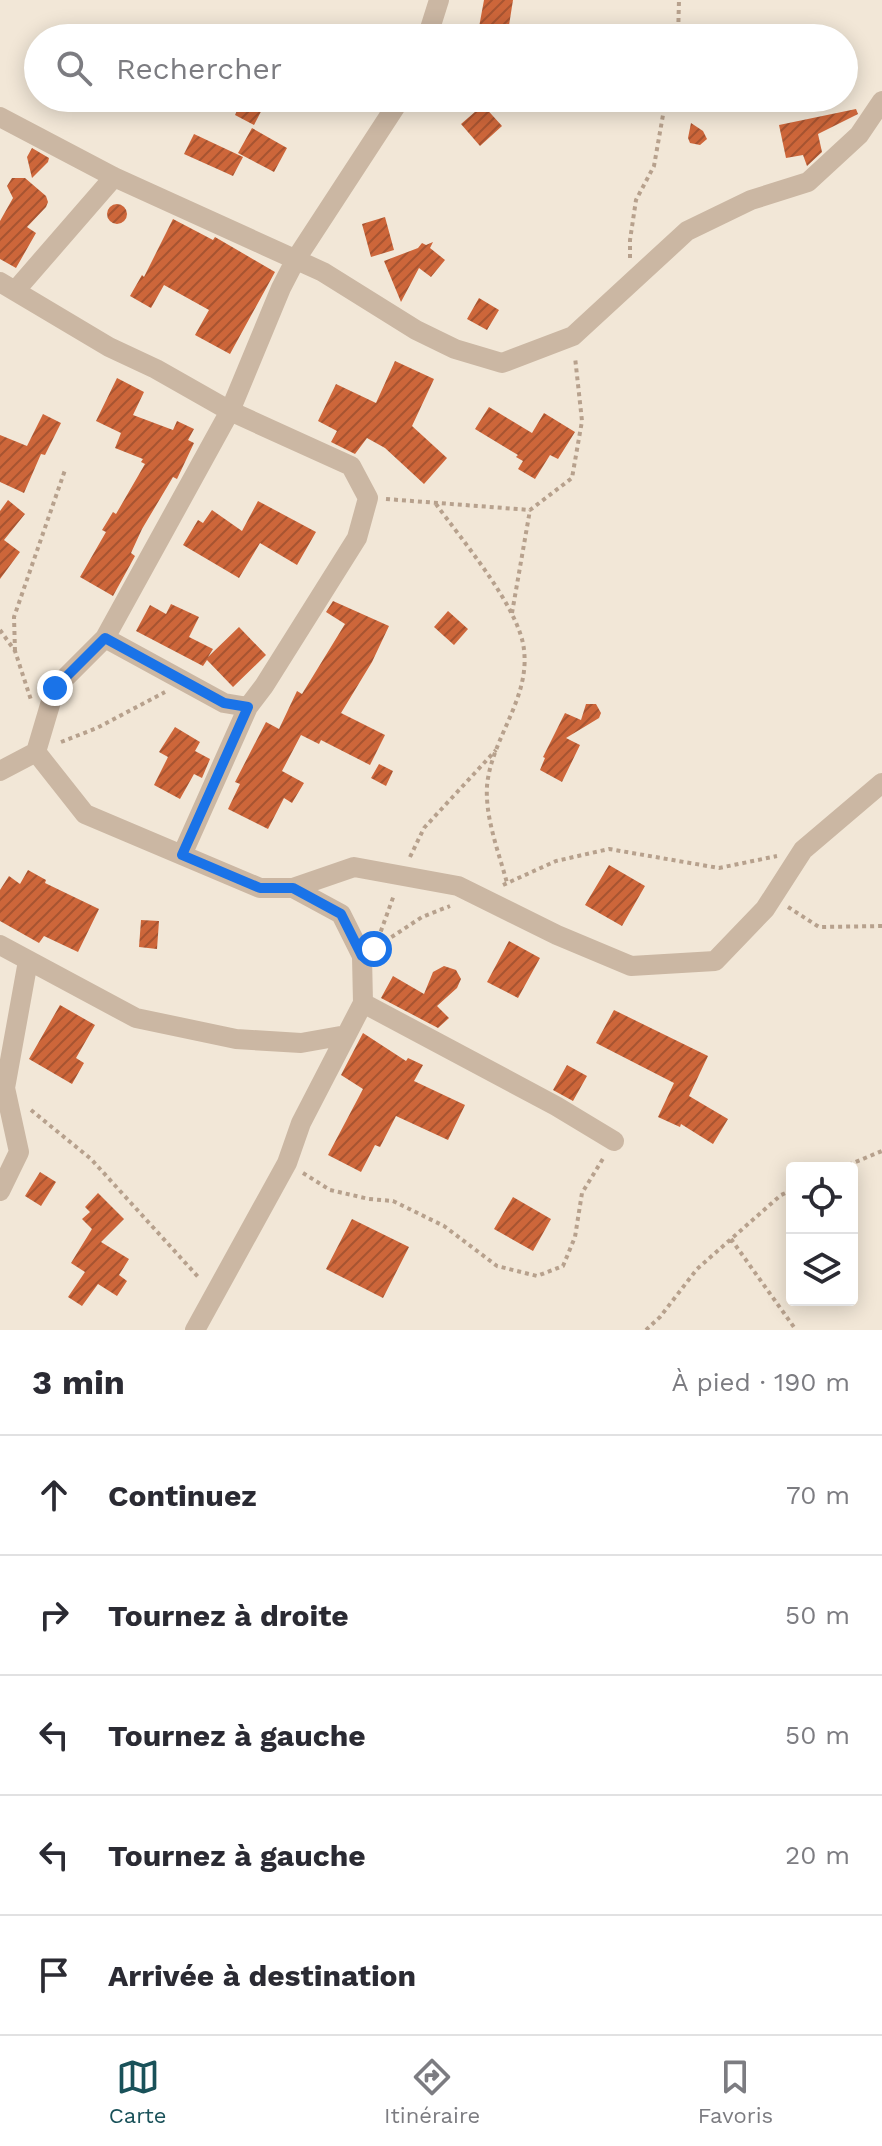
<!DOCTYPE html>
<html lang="fr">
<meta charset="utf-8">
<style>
body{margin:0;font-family:"Work Sans",sans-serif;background:#f2f2f3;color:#2b2b33}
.controls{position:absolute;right:24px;bottom:24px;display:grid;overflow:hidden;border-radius:8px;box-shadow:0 4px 20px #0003}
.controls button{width:72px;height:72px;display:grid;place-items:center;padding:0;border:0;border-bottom:2px solid #e1e1e2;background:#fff;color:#2b2b33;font:40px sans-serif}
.stop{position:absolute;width:24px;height:24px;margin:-18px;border:6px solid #1a73e8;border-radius:50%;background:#fff}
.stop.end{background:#1a73e8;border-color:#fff;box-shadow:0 2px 8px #0008}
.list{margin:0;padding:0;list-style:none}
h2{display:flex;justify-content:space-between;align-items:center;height:104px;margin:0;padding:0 32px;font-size:34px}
h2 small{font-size:26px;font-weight:400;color:#7c7c81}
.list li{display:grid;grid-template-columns:52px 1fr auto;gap:24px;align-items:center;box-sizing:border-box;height:120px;padding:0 32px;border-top:2px solid #e1e1e2}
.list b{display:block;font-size:30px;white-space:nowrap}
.list em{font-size:26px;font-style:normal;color:#7c7c81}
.icon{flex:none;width:44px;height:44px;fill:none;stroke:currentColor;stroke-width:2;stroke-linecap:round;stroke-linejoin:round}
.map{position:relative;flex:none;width:882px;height:1330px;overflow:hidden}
.search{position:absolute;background:#fff;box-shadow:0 4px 20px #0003;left:24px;right:24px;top:24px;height:88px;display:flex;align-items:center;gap:20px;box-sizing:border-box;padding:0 28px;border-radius:44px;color:#7c7c81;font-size:30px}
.sheet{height:704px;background:#fff}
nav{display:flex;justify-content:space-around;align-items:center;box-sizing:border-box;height:112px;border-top:2px solid #e1e1e2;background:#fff;font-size:22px;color:#7c7c81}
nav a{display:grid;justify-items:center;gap:4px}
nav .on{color:#195159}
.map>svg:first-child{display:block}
</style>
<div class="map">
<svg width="882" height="1330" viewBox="0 0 882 1330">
<defs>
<pattern id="building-hatch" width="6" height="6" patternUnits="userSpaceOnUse" patternTransform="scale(2)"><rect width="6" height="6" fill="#cd663a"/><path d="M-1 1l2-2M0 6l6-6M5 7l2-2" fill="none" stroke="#a75431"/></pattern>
</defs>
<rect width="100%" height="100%" fill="#f2e7d7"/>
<path fill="url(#building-hatch)" d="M 484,0 L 513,0 L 507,38 L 477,38 Z
M 243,98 L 268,98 L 254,125 L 235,115 Z
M 483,105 L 502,126 L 480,146 L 461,124 Z
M 856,109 L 858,114 L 818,134 L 822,152 L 807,166 L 803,155 L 786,158 L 779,125 Z
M 691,123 L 703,131 L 707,139 L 700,145 L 690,143 L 688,138 Z
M 252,128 L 287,148 L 274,172 L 238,153 Z
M 194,134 L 243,157 L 233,176 L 184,154 Z
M 32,148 L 49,158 L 48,162 L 32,178 L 27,157 Z
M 12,178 L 25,178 L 46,196 L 48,202 L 46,207 L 27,227 L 36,233 L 16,268 L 0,259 L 0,221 L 13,198 L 7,186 Z
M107 214a10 10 0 1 1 20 0a10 10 0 1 1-20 0Z
M 385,217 L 394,250 L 371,257 L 362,224 Z
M 173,219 L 213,240 L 215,237 L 275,272 L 230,354 L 195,335 L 209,310 L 164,285 L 151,308 L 130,296 L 142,275 L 144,277 Z
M 433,242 L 430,248 L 445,260 L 431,277 L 419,268 L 401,302 L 384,261 L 418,248 L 422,243 L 426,245 Z
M 479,298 L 499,310 L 487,330 L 467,319 Z
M 395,361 L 434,379 L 412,426 L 447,458 L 424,484 L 385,448 L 367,438 L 355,454 L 331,442 L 337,431 L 318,421 L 336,384 L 376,403 Z
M 117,378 L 144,392 L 133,415 L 173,430 L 177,421 L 194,429 L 188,440 L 194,443 L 177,479 L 173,477 L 142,529 L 131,553 L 135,556 L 113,596 L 80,577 L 106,532 L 102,530 L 113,512 L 116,514 L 145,464 L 141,462 L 143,459 L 115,448 L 121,433 L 96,421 Z
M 489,407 L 532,433 L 544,413 L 575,432 L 558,459 L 550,455 L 535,479 L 518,469 L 523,461 L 516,457 L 518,455 L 475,429 Z
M 43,414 L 61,423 L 45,455 L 41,454 L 24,493 L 0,482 L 0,435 L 27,446 Z
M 8,500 L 25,514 L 4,540 L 20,552 L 0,579 L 0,511 Z
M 258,501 L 316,532 L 297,565 L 260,543 L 239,578 L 183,545 L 198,520 L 203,523 L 212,510 L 242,531 Z
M 333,601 L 389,626 L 372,662 L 341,713 L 385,735 L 370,765 L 321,740 L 319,744 L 301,735 L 282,771 L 304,783 L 292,803 L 284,798 L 268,829 L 228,809 L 240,784 L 235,782 L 266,722 L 279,729 L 297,691 L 302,694 L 345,624 L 326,612 Z
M 171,604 L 199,617 L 189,637 L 213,649 L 208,657 L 239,627 L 266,655 L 233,687 L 207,660 L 203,666 L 136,631 L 150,605 L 166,614 Z
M 448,611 L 468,629 L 454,645 L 434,627 Z
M 586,704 L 596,704 L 601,713 L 599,718 L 566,738 L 580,745 L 562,782 L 540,770 L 545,758 L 543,757 L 565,713 L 581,720 Z
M 175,727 L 200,742 L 195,751 L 210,759 L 202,778 L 194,774 L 180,799 L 154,785 L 168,757 L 159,752 Z
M 379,764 L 393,771 L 386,786 L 371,778 Z
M 609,865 L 645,886 L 622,926 L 585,905 Z
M 28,870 L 46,880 L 45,883 L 99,909 L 78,952 L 44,936 L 39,943 L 0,921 L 0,890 L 9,876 L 20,884 Z
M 141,920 L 159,921 L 157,949 L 139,947 Z
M 509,941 L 540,958 L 518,998 L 487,982 Z
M 444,966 L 456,970 L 461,979 L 457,988 L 437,1006 L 449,1018 L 438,1028 L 381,998 L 393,976 L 424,994 L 433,972 Z
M 60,1005 L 95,1025 L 76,1058 L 84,1063 L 72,1084 L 29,1059 Z
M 614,1010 L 708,1056 L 689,1096 L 728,1119 L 713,1144 L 681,1124 L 680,1127 L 658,1117 L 674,1083 L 596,1043 Z
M 363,1033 L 406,1061 L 408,1058 L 423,1065 L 414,1081 L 465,1105 L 448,1140 L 396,1116 L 380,1147 L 375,1145 L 361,1172 L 328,1155 L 363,1089 L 341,1075 Z
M 567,1065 L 587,1076 L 573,1101 L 553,1090 Z
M 40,1172 L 56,1182 L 41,1206 L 25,1196 Z
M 98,1193 L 124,1219 L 101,1242 L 129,1259 L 119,1275 L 127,1281 L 117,1296 L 98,1284 L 82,1306 L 68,1297 L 85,1272 L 71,1263 L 92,1229 L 82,1219 L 90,1212 L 85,1207 Z
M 513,1197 L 551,1219 L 533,1251 L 494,1229 Z
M 352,1219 L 409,1247 L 383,1298 L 326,1269 Z"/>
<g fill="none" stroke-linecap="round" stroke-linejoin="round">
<path stroke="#b7a18d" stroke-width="4" stroke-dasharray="4 4" stroke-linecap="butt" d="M 678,38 L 679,0
M 630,258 L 630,240 L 636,200 L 654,166 L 666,98
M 386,499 L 530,510 L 572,478 L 582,421 L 575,357
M 436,504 C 461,539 520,608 524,650 C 530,699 491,739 487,786 C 485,818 499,853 507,883
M 512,613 L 530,510
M 0,630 L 15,651 L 31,700
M 15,651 L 14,617 L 65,470
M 61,742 L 97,728 L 165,692
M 410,857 L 424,828 L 496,750
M 503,885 L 556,861 L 609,849 L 719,868 L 777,856
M 788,907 L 819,927 L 882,926
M 378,939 L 394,895
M 378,946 L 422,917 L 450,906
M 31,1110 L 91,1159 L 200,1279
M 841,1168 L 882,1151
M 303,1173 L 330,1190 L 369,1199 L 393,1201 L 444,1226 L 497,1266 L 537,1276 L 563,1266 L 575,1237 L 582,1193 L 604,1157
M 731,1239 L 796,1330
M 646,1330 L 660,1317 L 697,1269 L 781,1195 L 792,1190"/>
<path stroke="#cbb7a3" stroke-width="20" d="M 427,38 L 439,0
M 0,117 L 114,177 L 323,272 L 416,330 L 455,349 L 502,363 L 573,336 L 687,231 L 751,200 L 808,182 L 859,135 L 882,101
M 0,282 L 109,347 L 156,369 L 230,411 L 351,466 L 368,498 L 357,538 L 264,686 L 248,707 L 224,703 L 105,638
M 15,291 L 114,177
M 36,752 L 85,814 L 260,888 L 293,888 L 354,867 L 458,886 L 557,935 L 631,966 L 715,961 L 765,909 L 803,850 L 882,783
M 0,771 L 36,752 L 55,688 L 105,638 L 230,411 L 281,288 L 296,259 L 401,98
M 182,855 L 248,707
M 0,945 L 136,1018 L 236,1039 L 301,1043 L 346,1035
M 363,1003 L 556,1106 L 614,1141
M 0,1191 L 19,1152 L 5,1088 L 28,961
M 195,1330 L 287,1163 L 301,1123 L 363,1003 L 362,956 L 341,914 L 293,888"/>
</g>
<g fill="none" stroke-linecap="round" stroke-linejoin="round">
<path stroke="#1a73e8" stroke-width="10" d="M 55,688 L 105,638 L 224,703 L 248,707 L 182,855 L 260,888 L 293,888 L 341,914 L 362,956 L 374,949"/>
</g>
</svg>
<div class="controls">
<button><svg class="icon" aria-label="locate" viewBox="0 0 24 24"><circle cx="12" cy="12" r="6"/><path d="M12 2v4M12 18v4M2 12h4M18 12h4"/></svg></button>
<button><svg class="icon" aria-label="layers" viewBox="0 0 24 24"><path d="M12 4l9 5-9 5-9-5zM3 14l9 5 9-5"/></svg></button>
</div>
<div class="stop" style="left:374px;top:949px"></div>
<div class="stop end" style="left:55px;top:688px"></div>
<div class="search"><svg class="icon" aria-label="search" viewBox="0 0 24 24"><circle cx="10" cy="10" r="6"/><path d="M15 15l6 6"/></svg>Rechercher</div>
</div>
<section class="sheet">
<h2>3 min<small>À pied · 190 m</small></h2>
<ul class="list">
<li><svg class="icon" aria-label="ahead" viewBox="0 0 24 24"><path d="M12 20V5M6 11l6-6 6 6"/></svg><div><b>Continuez</b></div><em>70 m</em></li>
<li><svg class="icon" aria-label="right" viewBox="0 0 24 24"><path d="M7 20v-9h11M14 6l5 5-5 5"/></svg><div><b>Tournez à droite</b></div><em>50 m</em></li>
<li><svg class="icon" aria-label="left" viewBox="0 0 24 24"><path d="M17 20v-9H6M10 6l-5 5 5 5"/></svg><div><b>Tournez à gauche</b></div><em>50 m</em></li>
<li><svg class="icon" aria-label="left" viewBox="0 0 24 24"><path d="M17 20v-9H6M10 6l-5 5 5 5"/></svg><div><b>Tournez à gauche</b></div><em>20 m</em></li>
<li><svg class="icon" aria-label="arrive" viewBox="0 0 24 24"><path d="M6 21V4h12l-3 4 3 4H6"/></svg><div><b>Arrivée à destination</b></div></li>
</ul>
</section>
<nav>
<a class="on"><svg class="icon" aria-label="map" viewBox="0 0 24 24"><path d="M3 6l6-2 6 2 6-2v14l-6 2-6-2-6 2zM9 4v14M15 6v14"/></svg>Carte</a>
<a><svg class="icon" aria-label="directions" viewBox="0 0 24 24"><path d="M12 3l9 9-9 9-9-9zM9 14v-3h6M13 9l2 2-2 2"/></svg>Itinéraire</a>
<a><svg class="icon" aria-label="saved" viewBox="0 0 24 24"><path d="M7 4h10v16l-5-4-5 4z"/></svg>Favoris</a>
</nav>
